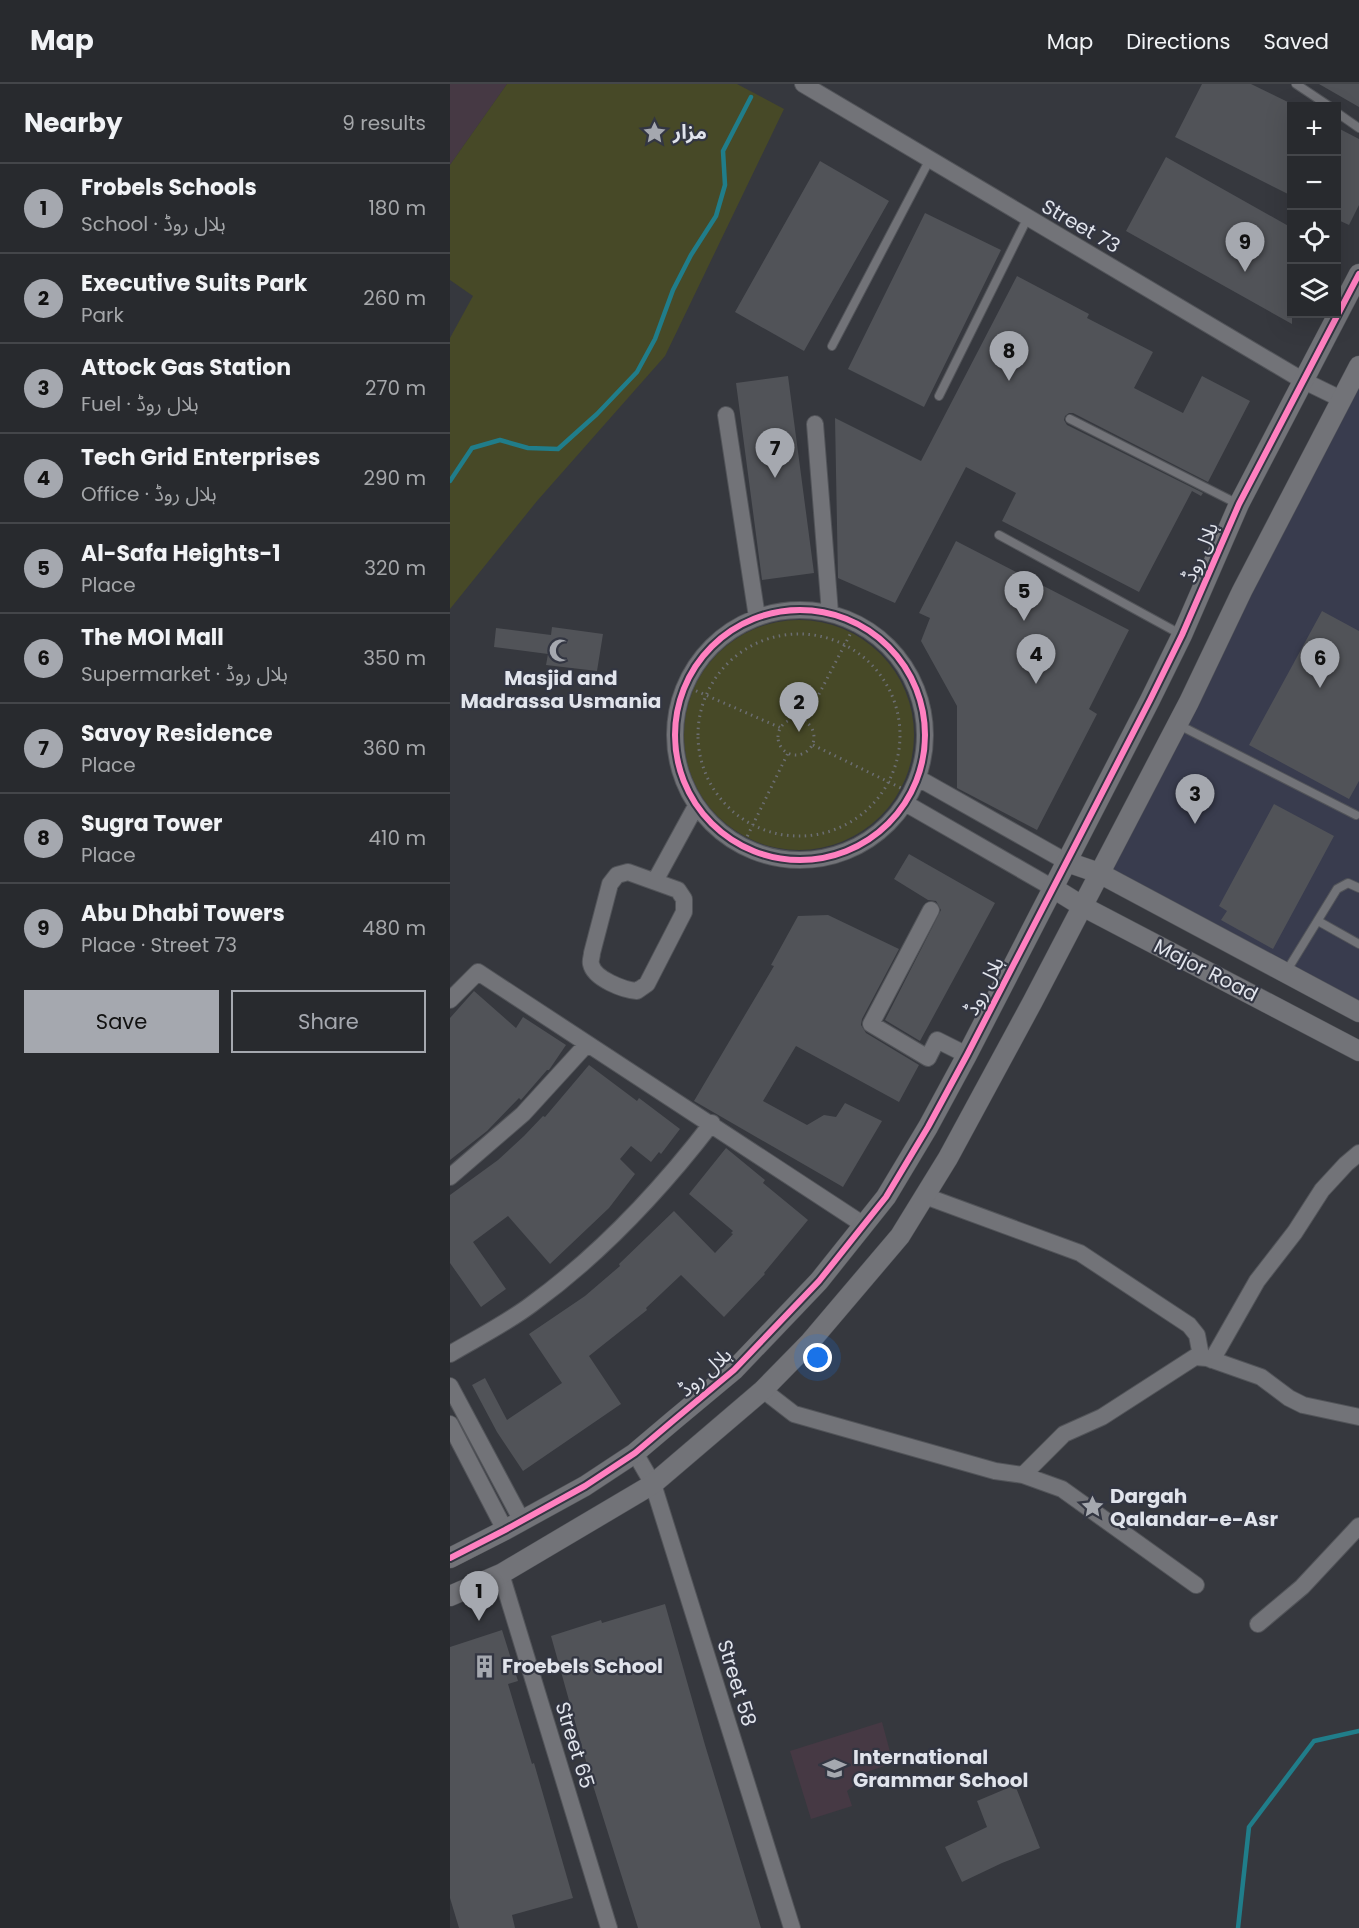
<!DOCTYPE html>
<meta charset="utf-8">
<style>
body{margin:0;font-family:Poppins,"Noto Sans Arabic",sans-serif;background:#303236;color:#f1f3f6}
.controls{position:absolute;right:18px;top:18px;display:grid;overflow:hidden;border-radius:0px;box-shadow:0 6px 24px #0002}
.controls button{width:54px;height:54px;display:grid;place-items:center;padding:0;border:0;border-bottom:2px solid #44464a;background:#282a2e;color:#f1f3f6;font:30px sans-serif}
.you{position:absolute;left:368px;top:1274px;width:21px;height:21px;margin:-15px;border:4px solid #fff;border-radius:50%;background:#1a73e8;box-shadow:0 0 0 9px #1a73e833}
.badge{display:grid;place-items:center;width:39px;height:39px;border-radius:50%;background:#a5a8af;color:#111;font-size:20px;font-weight:700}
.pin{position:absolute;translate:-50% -50px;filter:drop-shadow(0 2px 3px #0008)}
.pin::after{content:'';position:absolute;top:32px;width:21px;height:18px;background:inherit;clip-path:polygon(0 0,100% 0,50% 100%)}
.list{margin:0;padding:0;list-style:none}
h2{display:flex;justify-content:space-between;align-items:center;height:78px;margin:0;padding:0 24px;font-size:26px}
h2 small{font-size:20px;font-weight:400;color:#a5a7aa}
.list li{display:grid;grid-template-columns:39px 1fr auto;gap:18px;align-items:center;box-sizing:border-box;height:90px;padding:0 24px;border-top:2px solid #44464a}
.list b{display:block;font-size:22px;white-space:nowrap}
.list p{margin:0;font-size:20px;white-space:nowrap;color:#a5a7aa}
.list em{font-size:20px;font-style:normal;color:#a5a7aa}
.actions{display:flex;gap:12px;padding:18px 24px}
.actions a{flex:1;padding:14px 0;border:2px solid #a5a8af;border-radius:0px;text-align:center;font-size:21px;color:#a5a8af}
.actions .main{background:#a5a8af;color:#111}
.icon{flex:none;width:33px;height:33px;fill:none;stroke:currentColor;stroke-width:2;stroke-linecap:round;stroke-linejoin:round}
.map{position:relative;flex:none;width:909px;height:1844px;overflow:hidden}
header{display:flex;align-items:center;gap:36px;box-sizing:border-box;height:84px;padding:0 30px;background:#282a2e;border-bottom:2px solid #44464a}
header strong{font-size:28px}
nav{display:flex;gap:33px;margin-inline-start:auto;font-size:21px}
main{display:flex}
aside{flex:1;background:#282a2e}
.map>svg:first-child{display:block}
</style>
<header>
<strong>Map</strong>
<nav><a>Map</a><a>Directions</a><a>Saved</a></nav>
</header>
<main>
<aside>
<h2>Nearby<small>9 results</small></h2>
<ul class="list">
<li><span class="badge">1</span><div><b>Frobels Schools</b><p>School · ہلال روڈ</p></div><em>180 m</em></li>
<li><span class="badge">2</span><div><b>Executive Suits Park</b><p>Park</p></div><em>260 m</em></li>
<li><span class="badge">3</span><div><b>Attock Gas Station</b><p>Fuel · ہلال روڈ</p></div><em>270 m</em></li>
<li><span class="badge">4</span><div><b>Tech Grid Enterprises</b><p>Office · ہلال روڈ</p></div><em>290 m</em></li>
<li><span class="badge">5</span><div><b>Al-Safa Heights-1</b><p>Place</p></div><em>320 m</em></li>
<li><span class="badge">6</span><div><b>The MOI Mall</b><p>Supermarket · ہلال روڈ</p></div><em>350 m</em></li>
<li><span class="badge">7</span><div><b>Savoy Residence</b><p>Place</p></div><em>360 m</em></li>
<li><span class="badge">8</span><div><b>Sugra Tower</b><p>Place</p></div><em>410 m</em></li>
<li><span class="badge">9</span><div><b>Abu Dhabi Towers</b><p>Place · Street 73</p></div><em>480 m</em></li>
</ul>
<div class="actions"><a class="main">Save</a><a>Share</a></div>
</aside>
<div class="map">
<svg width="909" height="1844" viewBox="0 0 909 1844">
<rect width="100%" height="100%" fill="#36383e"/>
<path fill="#393c4e" d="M 909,282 L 909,931 L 649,789 Z"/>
<path fill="#463944" d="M 0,0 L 57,0 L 0,81 Z
M 432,1638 L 443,1679 L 405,1692 L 405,1701 L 397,1707 L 402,1722 L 361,1735 L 340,1667 Z"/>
<path fill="#474927" d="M 57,0 L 287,0 L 334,25 L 215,272 L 87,417 L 0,525 L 0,254 L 23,212 L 0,196 L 0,81 Z
M234 651a115 115 0 1 1 230 0a115 115 0 1 1-230 0Z"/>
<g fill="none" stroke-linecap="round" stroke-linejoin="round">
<path stroke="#207d8a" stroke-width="4.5" d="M 0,397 L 22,364 L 50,356 L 78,364 L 108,365 L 147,330 L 187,288 L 205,255 L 223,206 L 241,171 L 266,132 L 275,101 L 273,67 L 301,13
M 788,1844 L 799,1743 L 864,1657 L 909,1647"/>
</g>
<path fill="#515358" d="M 752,0 L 801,0 L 842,20 L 842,112 L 725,53 Z
M 869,0 L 909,0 L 909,23 Z
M 886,43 L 909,55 L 909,121 L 899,141 L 886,135 Z
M 716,73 L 842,144 L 842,240 L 676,147 Z
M 370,77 L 439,117 L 354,267 L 285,228 Z
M 475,129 L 551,166 L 474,323 L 398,285 Z
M 567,192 L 639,230 L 637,234 L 703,268 L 684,304 L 733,329 L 752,292 L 800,317 L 758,398 L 623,329 L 619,329 L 615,332 L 614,336 L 617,341 L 753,409 L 751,412 L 742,407 L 689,508 L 552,437 L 566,409 L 516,383 L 445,519 L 388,494 L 385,334 L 471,377 Z
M 338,292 L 364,489 L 312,496 L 286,299 Z
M 506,457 L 679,546 L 639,625 L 647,630 L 587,746 L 507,704 L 507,622 L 471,557 L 480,534 L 469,529 Z
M 872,527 L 909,547 L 909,697 L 899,715 L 799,661 Z
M 102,543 L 153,550 L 147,587 L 96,581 L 98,570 L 44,563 L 46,544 L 101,551 Z
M 824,720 L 884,752 L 823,865 L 771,836 L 777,827 L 769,822 Z
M 459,770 L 545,819 L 470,957 L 435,936 L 491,826 L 486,817 L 478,816 L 444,795 Z
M 378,831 L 449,865 L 412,935 L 411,941 L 416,949 L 469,981 L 449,1018 L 346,962 L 313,1017 L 357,1041 L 374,1031 L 386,1033 L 395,1019 L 432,1037 L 393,1103 L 244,1017 L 324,882 L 321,881 L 348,832 Z
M 24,907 L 66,944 L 73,933 L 116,961 L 99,986 L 97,986 L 71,1016 L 69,1014 L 37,1047 L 0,1076 L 0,934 Z
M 139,981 L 187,1017 L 189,1014 L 230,1045 L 211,1070 L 209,1068 L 201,1078 L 181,1062 L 170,1075 L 185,1090 L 159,1124 L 100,1180 L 58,1132 L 23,1158 L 56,1205 L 31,1223 L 0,1179 L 0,1111 L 48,1076 L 74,1052 L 93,1032 L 95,1033 Z
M 276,1064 L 315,1096 L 313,1099 L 358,1136 L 314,1189 L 315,1190 L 274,1233 L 231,1191 L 196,1224 L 197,1226 L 139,1272 L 171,1320 L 73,1387 L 47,1348 L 22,1301 L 35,1294 L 57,1336 L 112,1299 L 79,1250 L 135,1212 L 170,1182 L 169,1180 L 224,1127 L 265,1169 L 283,1150 L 281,1149 L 283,1147 L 239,1110 Z
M 215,1520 L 255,1661 L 311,1844 L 188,1844 L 141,1695 L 101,1552 L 151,1536 L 152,1539 Z
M 52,1546 L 68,1597 L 58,1600 L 82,1680 L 84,1679 L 123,1814 L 62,1831 L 65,1844 L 9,1844 L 0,1814 L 0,1563 Z
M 565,1701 L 590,1764 L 552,1779 L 512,1798 L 495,1763 L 537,1743 L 527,1717 Z"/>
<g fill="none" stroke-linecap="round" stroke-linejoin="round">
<defs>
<path id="service" d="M 846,0 L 879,22
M 886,28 L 909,44
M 382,262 L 480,75
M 489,312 L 577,135
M 620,335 L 788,420
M 549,451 L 732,551
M 727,640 L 906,731
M 868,837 L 909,860
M 836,888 L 887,805 L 898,799 L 909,804"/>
<path id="minor" d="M 353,0 L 852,296 L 891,315
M 276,331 L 307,533
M 365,340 L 380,529
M225 651a125 125 0 1 1 250 0a125 125 0 1 1-250 0Z
M 468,694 L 617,778
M 455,719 L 603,804
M 178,788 L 228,806 L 234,815 L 234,828 L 197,900 L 187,907 C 174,906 144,895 141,880 C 140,876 142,873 142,869 L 160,800 L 167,791 Z
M 205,797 L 246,722
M 481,826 L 421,940 L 478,974 L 487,956 L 517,971
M 0,916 L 28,888 L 414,1141
M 0,1093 L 73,1030 L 137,960
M 475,1112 L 630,1169 L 739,1241 L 747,1251 L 751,1272
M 0,1270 C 27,1254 57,1239 82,1220 C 152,1169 209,1108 262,1039
M 762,1276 L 807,1197 L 845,1148 L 872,1106 L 896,1080 L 909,1069
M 0,1302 L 72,1437
M 313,1306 L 344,1330 L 545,1387 L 573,1391 L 612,1405 L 746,1501
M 0,1340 L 55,1446
M 185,1369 L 203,1400 L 342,1844
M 573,1391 L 614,1350 L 652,1333 L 745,1273 L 757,1274 L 811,1293 L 839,1314 L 853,1321 L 909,1333
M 51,1490 L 159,1844
M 808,1540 L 852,1503 L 909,1442"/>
<path id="tertiary" d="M 617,778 L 649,789 L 909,928
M 603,804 L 632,822 L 909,967
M 0,1474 L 55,1446 L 135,1402 L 185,1369 L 224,1336 L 284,1286 L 369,1197 L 436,1113 L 478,1043 L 517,971 L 700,616 L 732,551 L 789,420 L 909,190
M 0,1512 L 51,1490 L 203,1400 L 313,1306 L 360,1258 L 450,1152 L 498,1074 L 583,917 L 739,618 L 792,507 L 909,282"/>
</defs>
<use href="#service" stroke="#525459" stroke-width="10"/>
<use href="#minor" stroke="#525459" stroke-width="18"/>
<use href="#tertiary" stroke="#525459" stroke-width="21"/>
<path stroke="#6c6e72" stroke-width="3" stroke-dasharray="1.5 4.5" stroke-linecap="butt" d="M248 651a101 101 0 1 1 202 0a101 101 0 1 1-202 0Z
M 235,602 L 331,644
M328 653a18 18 0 1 1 36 0a18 18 0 1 1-36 0Z
M 355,637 L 406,539
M 363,661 L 451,704
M 292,763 L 338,669"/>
<use href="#service" stroke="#727378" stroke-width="8"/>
<use href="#minor" stroke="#727378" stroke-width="16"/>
<use href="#tertiary" stroke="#727378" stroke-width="20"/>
<defs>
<path id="cycleway" d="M225 651a125 125 0 1 1 250 0a125 125 0 1 1-250 0Z
M 0,1474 L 55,1446 L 135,1402 L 185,1369 L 224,1336 L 284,1286 L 369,1197 L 436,1113 L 478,1043 L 517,971 L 700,616 L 732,551 L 789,420 L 909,190"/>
</defs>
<use href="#cycleway" stroke="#333642" stroke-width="10"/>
<use href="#cycleway" stroke="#ff80c0" stroke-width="6"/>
</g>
<defs>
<symbol id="sight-bare" viewBox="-9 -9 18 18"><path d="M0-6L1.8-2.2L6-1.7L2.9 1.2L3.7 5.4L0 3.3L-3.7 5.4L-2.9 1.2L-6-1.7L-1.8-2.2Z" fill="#a5a8af" stroke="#333642" stroke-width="2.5" paint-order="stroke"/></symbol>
<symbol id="mosque-bare" viewBox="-9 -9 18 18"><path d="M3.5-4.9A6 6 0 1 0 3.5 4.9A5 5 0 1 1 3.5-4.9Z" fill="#a5a8af" stroke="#333642" stroke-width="2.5" paint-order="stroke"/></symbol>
<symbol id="building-bare" viewBox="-9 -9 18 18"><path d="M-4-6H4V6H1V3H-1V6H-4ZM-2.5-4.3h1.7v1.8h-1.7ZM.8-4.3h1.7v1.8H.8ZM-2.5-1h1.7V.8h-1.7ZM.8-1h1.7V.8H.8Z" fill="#a5a8af" stroke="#333642" stroke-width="2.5" paint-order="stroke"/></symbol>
<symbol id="school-bare" viewBox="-9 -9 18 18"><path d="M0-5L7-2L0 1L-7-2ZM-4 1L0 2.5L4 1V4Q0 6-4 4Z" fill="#a5a8af" stroke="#333642" stroke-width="2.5" paint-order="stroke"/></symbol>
</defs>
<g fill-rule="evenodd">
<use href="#sight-bare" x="188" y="32" width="33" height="33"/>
<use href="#mosque-bare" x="94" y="550" width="33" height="33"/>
<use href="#sight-bare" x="626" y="1406" width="33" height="33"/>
<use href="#building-bare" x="18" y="1566" width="33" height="33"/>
<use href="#school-bare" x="368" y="1668" width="33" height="33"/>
</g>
<g text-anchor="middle" stroke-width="4.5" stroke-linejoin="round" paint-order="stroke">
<g font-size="20" font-weight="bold" fill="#e1e4ec" stroke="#333642" text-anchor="start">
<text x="223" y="55">مزار</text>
<text x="111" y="601" text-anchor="middle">Masjid and<tspan x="111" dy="23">Madrassa Usmania</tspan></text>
<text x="660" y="1419">Dargah<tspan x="660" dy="23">Qalandar-e-Asr</tspan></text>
<text x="52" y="1589">Froebels School</text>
<text x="403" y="1680">International<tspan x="403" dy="23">Grammar School</tspan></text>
</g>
<g font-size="20" fill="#e1e4ec" stroke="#333642">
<text transform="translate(631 142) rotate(30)" y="7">Street 73</text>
<text transform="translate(750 468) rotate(-67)" y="7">ہلال روڈ</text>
<text transform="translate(756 886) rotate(27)" y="7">Major Road</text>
<text transform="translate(534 902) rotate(-63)" y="7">ہلال روڈ</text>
<text transform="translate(255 1288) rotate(-41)" y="7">ہلال روڈ</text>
<text transform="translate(287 1599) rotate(73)" y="7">Street 58</text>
<text transform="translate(125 1661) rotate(73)" y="7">Street 65</text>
</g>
</g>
</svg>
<div class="controls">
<button>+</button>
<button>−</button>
<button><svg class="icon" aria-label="locate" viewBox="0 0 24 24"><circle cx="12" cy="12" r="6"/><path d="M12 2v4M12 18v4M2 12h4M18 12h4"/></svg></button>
<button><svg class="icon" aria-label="layers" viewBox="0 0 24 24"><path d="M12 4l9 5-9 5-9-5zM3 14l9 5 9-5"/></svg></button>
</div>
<div class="you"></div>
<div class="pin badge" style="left:29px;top:1537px">1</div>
<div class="pin badge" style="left:349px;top:648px">2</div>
<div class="pin badge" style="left:745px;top:740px">3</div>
<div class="pin badge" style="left:586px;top:600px">4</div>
<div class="pin badge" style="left:574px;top:537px">5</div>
<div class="pin badge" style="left:870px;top:604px">6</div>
<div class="pin badge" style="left:325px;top:394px">7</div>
<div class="pin badge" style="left:559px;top:297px">8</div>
<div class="pin badge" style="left:795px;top:188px">9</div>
</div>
</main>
